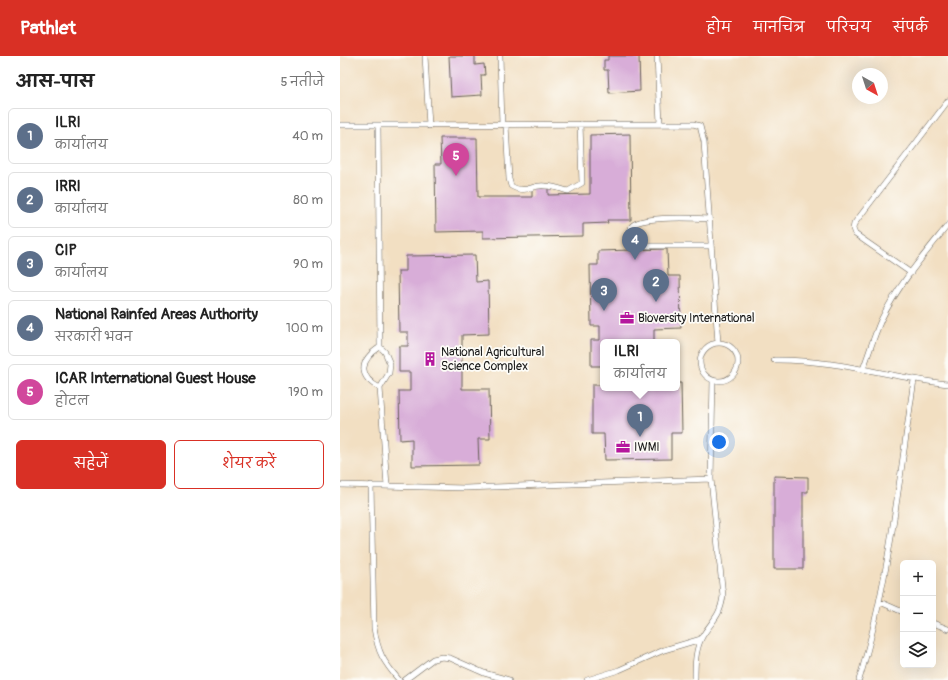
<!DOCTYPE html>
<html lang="hi">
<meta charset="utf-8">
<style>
body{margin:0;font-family:Pangolin,"Playpen Sans Deva",sans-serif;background:#f2f2f2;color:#222}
.controls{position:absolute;right:12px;bottom:12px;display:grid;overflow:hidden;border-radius:6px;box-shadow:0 4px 16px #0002}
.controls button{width:36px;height:36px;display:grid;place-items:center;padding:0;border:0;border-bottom:1px solid #e0e0e0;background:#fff;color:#222;font:20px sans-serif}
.compass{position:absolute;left:512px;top:12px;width:36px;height:36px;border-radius:50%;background:#fff;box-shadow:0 4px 16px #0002;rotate:141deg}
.you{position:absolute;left:379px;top:386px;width:14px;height:14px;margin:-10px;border:3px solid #fff;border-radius:50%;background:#1a73e8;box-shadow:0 0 0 6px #1a73e833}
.badge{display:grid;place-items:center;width:26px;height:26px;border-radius:50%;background:#d93025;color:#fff;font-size:13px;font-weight:700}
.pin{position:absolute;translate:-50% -33px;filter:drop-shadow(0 1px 2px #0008)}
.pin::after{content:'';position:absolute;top:21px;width:14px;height:12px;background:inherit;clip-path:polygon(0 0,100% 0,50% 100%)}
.popup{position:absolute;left:260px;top:283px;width:80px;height:52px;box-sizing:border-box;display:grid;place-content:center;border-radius:6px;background:#fff;filter:drop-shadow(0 1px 3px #0005);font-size:13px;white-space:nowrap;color:#767676}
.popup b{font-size:15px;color:#222}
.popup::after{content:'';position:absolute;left:50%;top:100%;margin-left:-8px;border:8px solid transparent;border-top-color:#fff}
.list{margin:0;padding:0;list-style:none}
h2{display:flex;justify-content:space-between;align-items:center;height:52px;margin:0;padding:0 16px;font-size:17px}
h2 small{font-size:13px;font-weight:400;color:#767676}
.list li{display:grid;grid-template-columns:26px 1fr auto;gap:12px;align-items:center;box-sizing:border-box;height:56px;margin:0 8px 8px;padding:0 8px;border:1px solid #e0e0e0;border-radius:6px}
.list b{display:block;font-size:15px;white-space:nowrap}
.list p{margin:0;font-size:13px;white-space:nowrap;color:#767676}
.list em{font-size:13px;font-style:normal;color:#767676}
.actions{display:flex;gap:8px;padding:12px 16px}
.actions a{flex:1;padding:9px 0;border:1px solid #d93025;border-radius:6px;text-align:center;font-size:14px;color:#d93025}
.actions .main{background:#d93025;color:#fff}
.icon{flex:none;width:22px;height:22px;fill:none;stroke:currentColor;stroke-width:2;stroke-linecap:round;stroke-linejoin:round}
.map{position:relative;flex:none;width:608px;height:624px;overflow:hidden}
header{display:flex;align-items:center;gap:24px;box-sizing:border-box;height:56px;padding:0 20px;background:#d93025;color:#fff}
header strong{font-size:19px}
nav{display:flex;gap:22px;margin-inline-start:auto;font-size:14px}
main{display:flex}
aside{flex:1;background:#fff}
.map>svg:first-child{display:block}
</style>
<header>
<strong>Pathlet</strong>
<nav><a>होम</a><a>मानचित्र</a><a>परिचय</a><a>संपर्क</a></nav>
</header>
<main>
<aside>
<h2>आस-पास<small>5 नतीजे</small></h2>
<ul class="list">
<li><span class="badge" style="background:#5c6f8a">1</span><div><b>ILRI</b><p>कार्यालय</p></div><em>40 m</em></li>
<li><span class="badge" style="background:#5c6f8a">2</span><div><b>IRRI</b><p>कार्यालय</p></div><em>80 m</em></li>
<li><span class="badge" style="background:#5c6f8a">3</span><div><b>CIP</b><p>कार्यालय</p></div><em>90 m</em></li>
<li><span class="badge" style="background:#5c6f8a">4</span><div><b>National Rainfed Areas Authority</b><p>सरकारी भवन</p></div><em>100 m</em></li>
<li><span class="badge" style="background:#d1479c">5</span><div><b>ICAR International Guest House</b><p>होटल</p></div><em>190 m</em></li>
</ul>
<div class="actions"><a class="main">सहेजें</a><a>शेयर करें</a></div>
</aside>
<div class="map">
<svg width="608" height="624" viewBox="0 0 608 624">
<rect width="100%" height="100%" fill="#fdfcf7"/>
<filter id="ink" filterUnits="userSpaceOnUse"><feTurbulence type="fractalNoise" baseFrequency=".025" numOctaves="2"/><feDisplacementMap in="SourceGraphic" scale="8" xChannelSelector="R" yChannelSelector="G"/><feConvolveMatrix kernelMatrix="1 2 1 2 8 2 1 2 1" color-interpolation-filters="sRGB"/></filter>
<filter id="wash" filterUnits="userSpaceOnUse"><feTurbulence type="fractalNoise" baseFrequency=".012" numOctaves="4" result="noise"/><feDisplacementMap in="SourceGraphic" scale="16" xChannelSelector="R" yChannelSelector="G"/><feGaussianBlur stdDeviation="0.9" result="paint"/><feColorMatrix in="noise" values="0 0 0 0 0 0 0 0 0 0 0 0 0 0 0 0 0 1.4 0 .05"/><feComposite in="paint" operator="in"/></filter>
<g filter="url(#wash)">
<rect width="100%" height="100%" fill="#f2dfc2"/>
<g id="blocks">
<path fill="#d8add8" d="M 109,0 L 135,0 L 135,9 L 144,8 L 145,19 L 141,19 L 142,39 L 111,41 Z
M 268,0 L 299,0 L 300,35 L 269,37 L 268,14 L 264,14 L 264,4 L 268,4 Z
M 290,78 L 291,164 L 267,164 L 268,167 L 243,168 L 243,180 L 143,182 L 143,175 L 96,176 L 95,108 L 101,108 L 100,82 L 137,82 L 138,141 L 192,141 L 192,132 L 208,132 L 208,139 L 250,138 L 250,79 Z
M 327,193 L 328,220 L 340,220 L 341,272 L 314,273 L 314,286 L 263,286 L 263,310 L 251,310 L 251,284 L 260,284 L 260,270 L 251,270 L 250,209 L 258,209 L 258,195 Z
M 135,199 L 136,226 L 148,225 L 149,278 L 122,279 L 122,333 L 149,333 L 150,383 L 138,383 L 139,409 L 72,410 L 72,383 L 60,384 L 59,335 L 70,335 L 70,316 L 59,316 L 59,290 L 68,290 L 68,276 L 59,276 L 58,215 L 66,215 L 66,200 Z
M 337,327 L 341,327 L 342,377 L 331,377 L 331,403 L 265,404 L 264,378 L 252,378 L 252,329 L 263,329 L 263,332 L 337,332 Z
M 434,420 L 468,421 L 468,436 L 463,436 L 463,513 L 434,513 Z"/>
</g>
</g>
<g filter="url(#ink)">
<use href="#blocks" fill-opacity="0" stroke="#676056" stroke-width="1"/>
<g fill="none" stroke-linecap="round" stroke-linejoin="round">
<defs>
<path id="lane" d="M 85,0 L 89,70
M 160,0 L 162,69
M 317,0 L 320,68
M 0,69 L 353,68 L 360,70 L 364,86 L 378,287
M 166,69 L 169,123 L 171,130 C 187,139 191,128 205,130 C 213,130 221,133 228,135 L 242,127 L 240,68
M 38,70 L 40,291 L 45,296 L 50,308 L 49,317 L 40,332 L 47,430
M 369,163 C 353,162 305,160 293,169 C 289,172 289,176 289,180 L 294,187 L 307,190 L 371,190
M 571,217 L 515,178 L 513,173 L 514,168 L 608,45
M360 306a19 19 0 1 1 38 0a19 19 0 1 1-38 0Z
M 40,291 C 20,304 17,320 40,332
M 434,304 C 493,303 550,321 608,328
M 523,313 C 529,297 534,280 541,264 C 558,229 584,199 608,169
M 0,429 L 125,432 L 371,423
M 31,429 L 34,572 C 38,597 43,605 59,624
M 540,546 L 563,556
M 593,567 L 608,573
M 65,624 L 93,603 L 102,601 L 110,602 L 144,617 L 169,624
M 247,624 L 279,614 L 324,594 L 361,583
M 355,624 C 355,609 355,594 362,581 C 372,564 380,562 383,540 L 371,423 L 373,324
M 519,624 C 549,527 559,424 574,324"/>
</defs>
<use href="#lane" stroke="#676056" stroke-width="6"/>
<use href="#lane" stroke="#fff" stroke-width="5"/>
</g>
</g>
<defs>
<symbol id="office-bare" viewBox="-9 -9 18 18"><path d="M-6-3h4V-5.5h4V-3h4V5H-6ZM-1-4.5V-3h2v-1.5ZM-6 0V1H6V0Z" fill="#b5179e" stroke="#fdfcf7" stroke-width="2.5" paint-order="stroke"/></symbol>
<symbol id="building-bare" viewBox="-9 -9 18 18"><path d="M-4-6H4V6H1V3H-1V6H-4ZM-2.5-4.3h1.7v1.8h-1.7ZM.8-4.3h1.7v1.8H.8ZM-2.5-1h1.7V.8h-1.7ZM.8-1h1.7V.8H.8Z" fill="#b5179e" stroke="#fdfcf7" stroke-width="2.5" paint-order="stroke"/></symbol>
</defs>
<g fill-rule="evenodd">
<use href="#office-bare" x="277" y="252" width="20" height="20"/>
<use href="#building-bare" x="80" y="293" width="20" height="20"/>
<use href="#office-bare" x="273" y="381" width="20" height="20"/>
</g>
<g text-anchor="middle" stroke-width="3.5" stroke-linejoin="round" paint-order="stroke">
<g font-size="12" fill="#1c1c1c" stroke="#fdfcf7" text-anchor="start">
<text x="298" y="266">Bioversity International</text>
<text x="101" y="300">National Agricultural<tspan x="101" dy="14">Science Complex</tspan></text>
<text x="294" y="395">IWMI</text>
</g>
</g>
</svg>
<div class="controls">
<button>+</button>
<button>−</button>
<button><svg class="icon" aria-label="layers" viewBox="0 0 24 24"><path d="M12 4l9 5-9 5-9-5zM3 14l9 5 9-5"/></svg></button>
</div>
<svg class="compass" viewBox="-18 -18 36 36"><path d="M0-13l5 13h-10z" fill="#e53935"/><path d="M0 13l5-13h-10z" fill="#767676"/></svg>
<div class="you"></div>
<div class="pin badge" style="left:300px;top:381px;background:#5c6f8a">1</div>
<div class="popup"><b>ILRI</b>कार्यालय</div>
<div class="pin badge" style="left:316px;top:246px;background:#5c6f8a">2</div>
<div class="pin badge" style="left:264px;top:255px;background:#5c6f8a">3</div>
<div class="pin badge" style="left:295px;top:204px;background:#5c6f8a">4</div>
<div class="pin badge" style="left:116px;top:120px;background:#d1479c">5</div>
</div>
</main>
